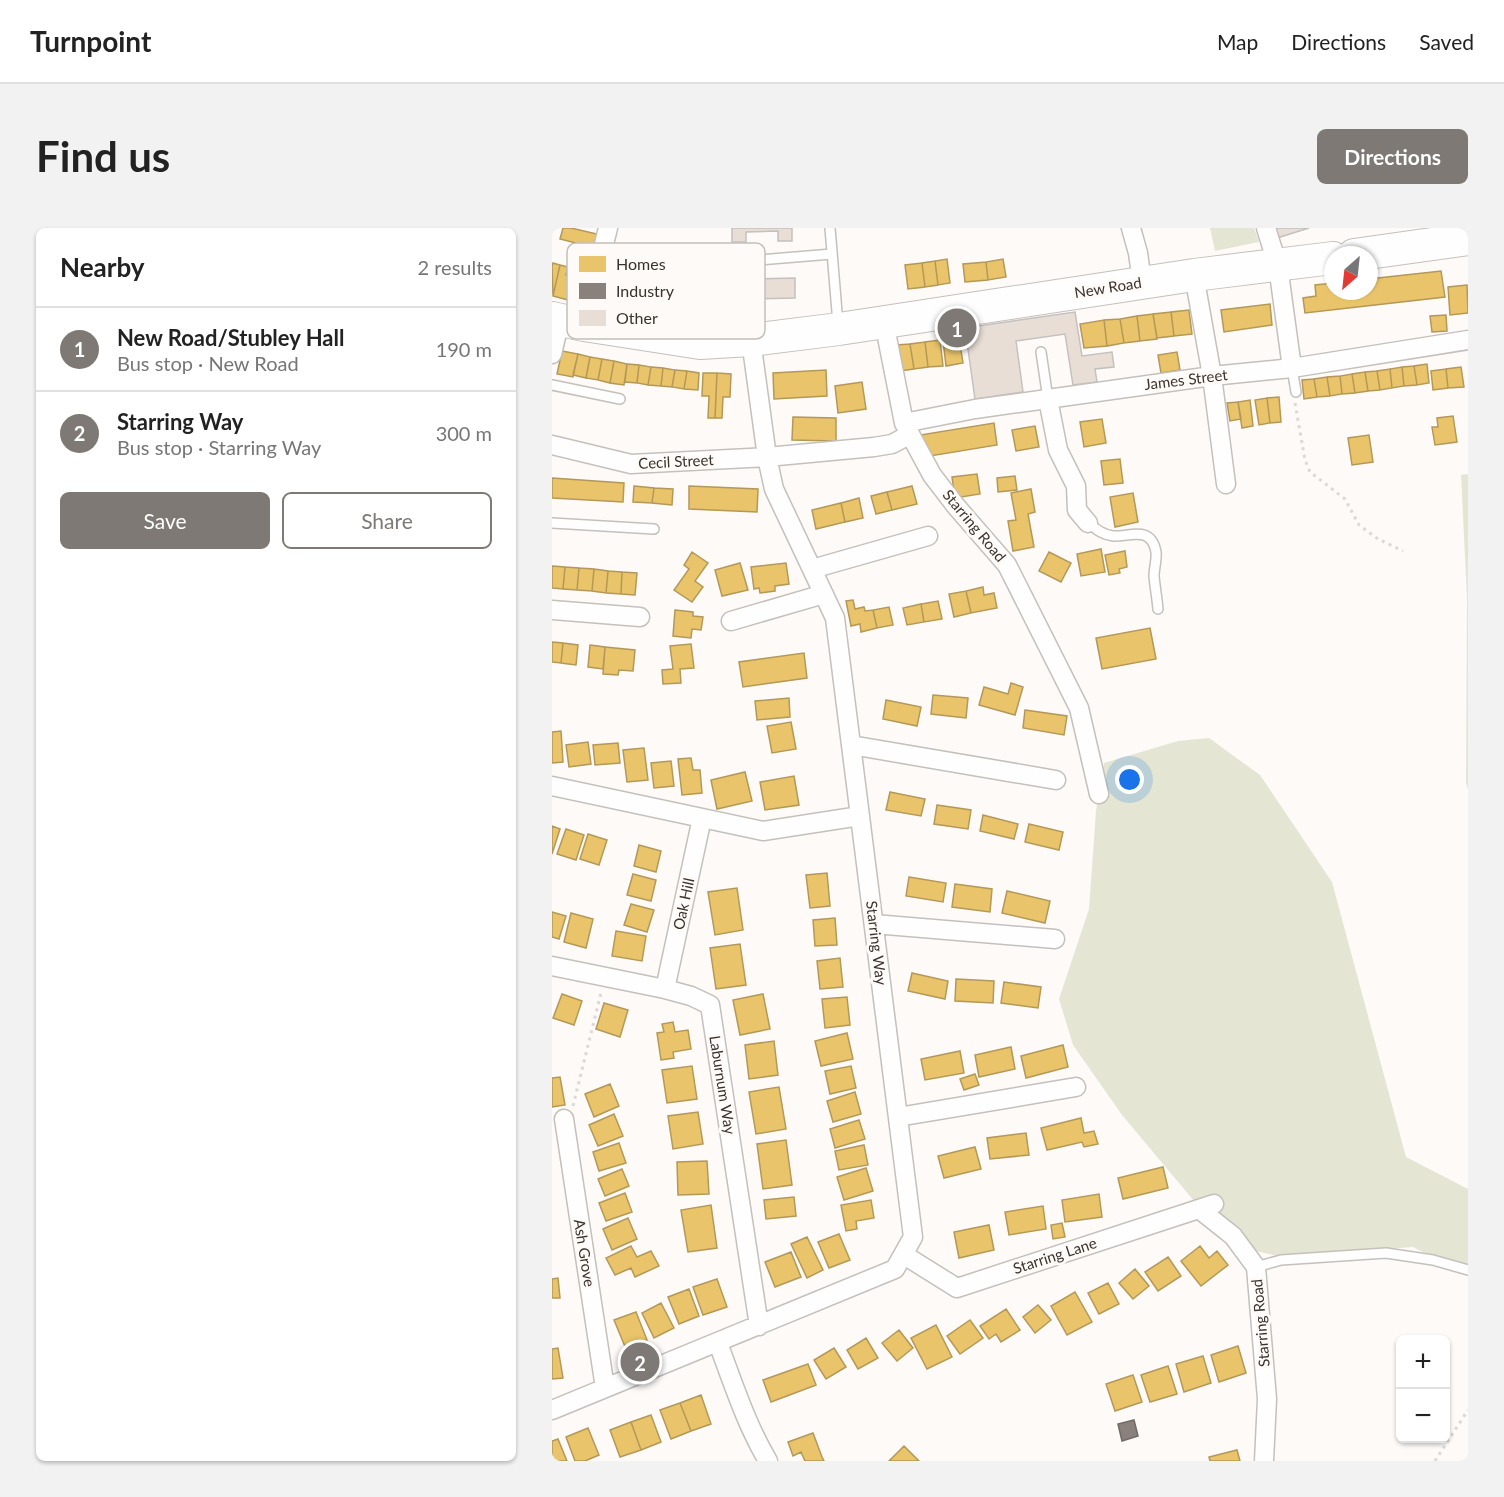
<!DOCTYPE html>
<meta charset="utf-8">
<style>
body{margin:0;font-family:Lato,sans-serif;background:#f2f2f2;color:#222}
.controls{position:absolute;right:18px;bottom:18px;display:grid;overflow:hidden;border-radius:9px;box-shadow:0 2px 4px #0004}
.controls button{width:54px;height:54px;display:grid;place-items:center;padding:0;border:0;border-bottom:2px solid #e0e0e0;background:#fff;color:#222;font:30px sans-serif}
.compass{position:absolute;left:772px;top:18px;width:54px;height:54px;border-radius:50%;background:#fff;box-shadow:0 2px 4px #0004;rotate:207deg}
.you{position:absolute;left:578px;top:552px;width:21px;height:21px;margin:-15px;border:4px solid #fff;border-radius:50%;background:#1a73e8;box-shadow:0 0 0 9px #1a73e833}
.badge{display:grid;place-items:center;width:39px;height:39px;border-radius:50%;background:#7e7974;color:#fff;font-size:20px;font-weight:700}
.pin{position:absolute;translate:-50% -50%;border:3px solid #fff;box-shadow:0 2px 6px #0006}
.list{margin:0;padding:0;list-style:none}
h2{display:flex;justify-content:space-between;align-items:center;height:78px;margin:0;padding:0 24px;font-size:26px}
h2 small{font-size:20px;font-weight:400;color:#767676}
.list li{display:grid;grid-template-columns:39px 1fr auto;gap:18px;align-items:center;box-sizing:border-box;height:84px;padding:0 24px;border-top:2px solid #e0e0e0}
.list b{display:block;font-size:22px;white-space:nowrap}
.list p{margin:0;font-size:20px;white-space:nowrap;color:#767676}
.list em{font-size:20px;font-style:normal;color:#767676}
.actions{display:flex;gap:12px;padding:18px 24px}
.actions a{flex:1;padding:14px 0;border:2px solid #7e7974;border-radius:9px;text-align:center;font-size:21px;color:#7e7974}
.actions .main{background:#7e7974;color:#fff}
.map{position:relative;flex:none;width:916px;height:1233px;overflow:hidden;border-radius:9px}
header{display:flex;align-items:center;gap:36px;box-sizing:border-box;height:84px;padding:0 30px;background:#fff;border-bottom:2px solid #e0e0e0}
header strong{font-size:28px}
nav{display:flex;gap:33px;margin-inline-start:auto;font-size:21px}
.intro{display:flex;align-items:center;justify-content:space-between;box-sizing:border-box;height:144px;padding:0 36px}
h1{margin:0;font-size:42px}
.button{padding:15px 27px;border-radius:9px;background:#7e7974;color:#fff;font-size:21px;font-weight:700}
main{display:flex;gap:36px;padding:0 36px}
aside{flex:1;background:#fff;border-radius:9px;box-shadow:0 2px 4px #0004}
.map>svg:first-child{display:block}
</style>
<header>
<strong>Turnpoint</strong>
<nav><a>Map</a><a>Directions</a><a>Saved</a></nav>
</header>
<div class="intro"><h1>Find us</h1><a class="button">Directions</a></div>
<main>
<aside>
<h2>Nearby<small>2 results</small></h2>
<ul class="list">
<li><span class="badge">1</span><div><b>New Road/Stubley Hall</b><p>Bus stop · New Road</p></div><em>190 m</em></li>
<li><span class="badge">2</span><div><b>Starring Way</b><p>Bus stop · Starring Way</p></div><em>300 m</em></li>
</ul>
<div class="actions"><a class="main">Save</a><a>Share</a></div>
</aside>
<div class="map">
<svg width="916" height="1233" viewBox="0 0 916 1233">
<rect width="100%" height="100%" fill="#fdfaf8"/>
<path fill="#e4e6d3" d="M 658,0 L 702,0 L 707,14 L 663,23 Z
M 916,246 L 916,562 L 914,555 L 915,370 L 909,247 Z
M 657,510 L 708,547 L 780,654 L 854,929 L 916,961 L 916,1047 L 861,1019 L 729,1029 L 679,1017 L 570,887 L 521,817 L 507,771 L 537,681 L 544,583 L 552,535 L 626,513 Z"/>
<path fill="#e9c46a" stroke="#b49858" stroke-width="1.5" d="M 11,0 L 19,0 L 45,6 L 40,27 L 23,22 L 24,15 L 8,11 Z
M 395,31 L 398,55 L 386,57 L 383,33 Z
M 451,31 L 454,49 L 436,52 L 434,34 Z
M 383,33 L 386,57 L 373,59 L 370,35 Z
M 434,34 L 436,52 L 413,54 L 411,36 Z
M 1,35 L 8,37 L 1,68 L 0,38 Z
M 370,35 L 373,59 L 356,61 L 353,37 Z
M 8,37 L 16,39 L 14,47 L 21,49 L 16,72 L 1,68 Z
M 889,43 L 893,69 L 753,85 L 751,70 L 764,68 L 763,57 L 781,55 L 781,63 L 817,63 L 817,51 Z
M 915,57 L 916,85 L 898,87 L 896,59 Z
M 718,76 L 720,97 L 672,104 L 669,82 Z
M 637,82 L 640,106 L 622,108 L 619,84 Z
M 619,84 L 622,108 L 605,110 L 601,86 Z
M 601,86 L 605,111 L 588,113 L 585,88 Z
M 894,87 L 895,103 L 880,104 L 878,88 Z
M 585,88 L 588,113 L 572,115 L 568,91 Z
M 568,91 L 572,115 L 555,118 L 552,92 Z
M 552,92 L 555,118 L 532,120 L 528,96 Z
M 407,110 L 411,135 L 394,138 L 391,112 Z
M 388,112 L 391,138 L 376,139 L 373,114 Z
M 373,114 L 376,139 L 362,141 L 358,116 Z
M 358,116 L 362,141 L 347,143 L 344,117 Z
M 10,123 L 26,126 L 21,149 L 5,146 Z
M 625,124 L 628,142 L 609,145 L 606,127 Z
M 26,126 L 38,129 L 34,150 L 21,147 Z
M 38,129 L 50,131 L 46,152 L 34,150 Z
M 50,131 L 62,133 L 58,155 L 46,152 Z
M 62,133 L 75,136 L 72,157 L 58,155 Z
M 75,136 L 87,137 L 85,155 L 73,154 Z
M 875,136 L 877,155 L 865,157 L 862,138 Z
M 87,137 L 99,139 L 96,157 L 85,155 Z
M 862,138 L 865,157 L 852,158 L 850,139 Z
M 99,139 L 111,140 L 109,158 L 96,157 Z
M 850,139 L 852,158 L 840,160 L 838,141 Z
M 909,139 L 912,159 L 896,160 L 894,141 Z
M 111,140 L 123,142 L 120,159 L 109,158 Z
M 838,141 L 840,160 L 828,162 L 825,143 Z
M 894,141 L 896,160 L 881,162 L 879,143 Z
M 123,142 L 135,143 L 132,161 L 120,159 Z
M 274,142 L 275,168 L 222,171 L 221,145 Z
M 135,143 L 147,145 L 146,162 L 132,161 Z
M 825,143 L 828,162 L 816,163 L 813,144 Z
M 813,144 L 816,163 L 803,165 L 800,146 Z
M 151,145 L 165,145 L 163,190 L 156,190 L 157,168 L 150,168 Z
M 165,145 L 179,146 L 178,169 L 171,169 L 170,190 L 163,190 Z
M 800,146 L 803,165 L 790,166 L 788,148 Z
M 788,148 L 790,166 L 778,168 L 775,149 Z
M 775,149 L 778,168 L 765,169 L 762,151 Z
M 762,151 L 765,169 L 752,171 L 750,152 Z
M 310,154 L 314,181 L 286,185 L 283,158 Z
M 727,169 L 729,194 L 718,195 L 715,170 Z
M 715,170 L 718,195 L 707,197 L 703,172 Z
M 698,172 L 701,198 L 690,200 L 686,174 Z
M 686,174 L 689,191 L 678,193 L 675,175 Z
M 901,188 L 905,214 L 883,217 L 880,199 L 886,199 L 885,190 Z
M 241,189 L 284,190 L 284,213 L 240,212 Z
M 550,191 L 554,215 L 532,219 L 528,194 Z
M 442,195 L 445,217 L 372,229 L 368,207 Z
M 483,198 L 487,219 L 464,223 L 460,202 Z
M 817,207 L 821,234 L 800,237 L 796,210 Z
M 568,231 L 571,255 L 552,257 L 549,233 Z
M 425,246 L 428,266 L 403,270 L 400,249 Z
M 463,248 L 465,262 L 446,264 L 445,250 Z
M 0,250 L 72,255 L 71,274 L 0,270 Z
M 82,258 L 102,260 L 100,275 L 81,274 Z
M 137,258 L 206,261 L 205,284 L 137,281 Z
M 360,258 L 365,276 L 340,282 L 335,264 Z
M 102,260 L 121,261 L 120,277 L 100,275 Z
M 479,261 L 483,284 L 476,286 L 482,319 L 461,323 L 456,293 L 464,292 L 459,265 Z
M 335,264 L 340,282 L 324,286 L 319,268 Z
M 581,265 L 586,294 L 563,299 L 558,269 Z
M 307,270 L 311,290 L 293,294 L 289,275 Z
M 289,275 L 293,294 L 264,301 L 260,282 Z
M 549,321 L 553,344 L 529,348 L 525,326 Z
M 573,323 L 575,339 L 567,341 L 568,345 L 557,347 L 553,327 Z
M 140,324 L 156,335 L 143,353 L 151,359 L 140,374 L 122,362 L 137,341 L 132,337 Z
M 497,324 L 519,335 L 509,354 L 487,343 Z
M 188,335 L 196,362 L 170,368 L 163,342 Z
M 234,335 L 237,356 L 223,358 L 223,363 L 208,365 L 207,360 L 202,361 L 199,339 Z
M 0,338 L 13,339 L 11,361 L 0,360 Z
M 13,339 L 27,340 L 25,362 L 11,361 Z
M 27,340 L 42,341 L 40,363 L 25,362 Z
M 42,341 L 56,343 L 54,365 L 40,363 Z
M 56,343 L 70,344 L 69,366 L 54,365 Z
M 70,344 L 85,345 L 83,367 L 69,366 Z
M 431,359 L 432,367 L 442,365 L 445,380 L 419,385 L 414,363 Z
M 414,363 L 419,385 L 402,389 L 397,366 Z
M 301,372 L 303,381 L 312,379 L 313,383 L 321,382 L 325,400 L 309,404 L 308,396 L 299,398 L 294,373 Z
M 386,373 L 390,391 L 372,394 L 369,376 Z
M 369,376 L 372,394 L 355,397 L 351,380 Z
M 337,379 L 341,397 L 325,400 L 321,382 Z
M 123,382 L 141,384 L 141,388 L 151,389 L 149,402 L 140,401 L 139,410 L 121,408 Z
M 598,400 L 604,431 L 550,441 L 544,410 Z
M 0,414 L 11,415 L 9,435 L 0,434 Z
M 11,415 L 26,417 L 24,437 L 9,435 Z
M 139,416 L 142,440 L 128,441 L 129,455 L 111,456 L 110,442 L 121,441 L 118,418 Z
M 38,417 L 53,419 L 51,441 L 36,439 Z
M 53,419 L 83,422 L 81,443 L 67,442 L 66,447 L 51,446 Z
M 252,425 L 255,450 L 191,459 L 187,434 Z
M 459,455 L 471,459 L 463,487 L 427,477 L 432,459 L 456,466 Z
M 381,467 L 416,470 L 414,490 L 379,486 Z
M 237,470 L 238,489 L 205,492 L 203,473 Z
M 334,472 L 369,479 L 365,498 L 331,491 Z
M 473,482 L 515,488 L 512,507 L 471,500 Z
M 239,494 L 244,521 L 220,525 L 215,498 Z
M 9,503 L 11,534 L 0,535 L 0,504 Z
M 36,514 L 39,536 L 17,539 L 14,517 Z
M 66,515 L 68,535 L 43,537 L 41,517 Z
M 92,520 L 96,552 L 75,554 L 71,522 Z
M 139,530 L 141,542 L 148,542 L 150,565 L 130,567 L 126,531 Z
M 119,533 L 122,558 L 102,560 L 99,535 Z
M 193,544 L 200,573 L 165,581 L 159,552 Z
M 242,548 L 247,577 L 213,582 L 208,554 Z
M 338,564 L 373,571 L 369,588 L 334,582 Z
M 385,577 L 419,582 L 416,601 L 382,596 Z
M 431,587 L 466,596 L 462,611 L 428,603 Z
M 477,596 L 511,604 L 507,622 L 473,614 Z
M 0,598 L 8,601 L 0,626 Z
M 14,601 L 32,607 L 24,632 L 5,626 Z
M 36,606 L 55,612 L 47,637 L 28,631 Z
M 87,617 L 109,623 L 104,644 L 82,638 Z
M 275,645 L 278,678 L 258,680 L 254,647 Z
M 81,646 L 104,652 L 99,673 L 75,667 Z
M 357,649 L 394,655 L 391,674 L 354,668 Z
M 403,656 L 440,661 L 438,684 L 400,679 Z
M 185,660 L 191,702 L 163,707 L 156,664 Z
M 455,663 L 498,673 L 493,695 L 450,685 Z
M 79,676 L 102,682 L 95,704 L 72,697 Z
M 0,684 L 14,688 L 7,711 L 0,709 Z
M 19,685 L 41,691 L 34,720 L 12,714 Z
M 283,690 L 285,717 L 263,718 L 261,692 Z
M 64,703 L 94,708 L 90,733 L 60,728 Z
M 188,716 L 194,757 L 164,761 L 158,720 Z
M 288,730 L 291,759 L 268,761 L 265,733 Z
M 360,745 L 396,753 L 393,771 L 356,763 Z
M 404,751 L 442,753 L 441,775 L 403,773 Z
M 452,754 L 489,759 L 486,780 L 449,775 Z
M 10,766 L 30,773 L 22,797 L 1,790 Z
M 211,766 L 218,801 L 188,807 L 181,772 Z
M 295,769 L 298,797 L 273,800 L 270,771 Z
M 52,775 L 76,782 L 68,809 L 44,801 Z
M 121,794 L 123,804 L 136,802 L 139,821 L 121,824 L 122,830 L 109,832 L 105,805 L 112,804 L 110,796 Z
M 295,805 L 301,831 L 269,838 L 263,813 Z
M 222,813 L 226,847 L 197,851 L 193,817 Z
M 511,817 L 516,839 L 474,850 L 469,828 Z
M 459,819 L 463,841 L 427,849 L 423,827 Z
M 408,823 L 412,845 L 373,852 L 369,831 Z
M 140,838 L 145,871 L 115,875 L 110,842 Z
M 299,838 L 304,860 L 278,866 L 273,843 Z
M 423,846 L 427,857 L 412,862 L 408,851 Z
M 8,849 L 13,877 L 0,879 L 0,850 Z
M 58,856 L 67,878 L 42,889 L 33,866 Z
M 227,859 L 234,901 L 204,906 L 197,864 Z
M 303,864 L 309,886 L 281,894 L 275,873 Z
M 146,884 L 151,916 L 121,921 L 116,888 Z
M 62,886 L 71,908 L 46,918 L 37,897 Z
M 529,890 L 532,905 L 542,903 L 546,916 L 532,919 L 530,914 L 495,922 L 489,900 Z
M 307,892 L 313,911 L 283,920 L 278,901 Z
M 474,905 L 477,927 L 438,931 L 435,910 Z
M 234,912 L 240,957 L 211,961 L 205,916 Z
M 67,915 L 74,935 L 47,943 L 41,924 Z
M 312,917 L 316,937 L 287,942 L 283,923 Z
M 423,919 L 429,941 L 392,950 L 386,928 Z
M 155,933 L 157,966 L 126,967 L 125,934 Z
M 611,939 L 616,960 L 571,971 L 566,950 Z
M 314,940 L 321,963 L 292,972 L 285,949 Z
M 70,941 L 77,958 L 53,968 L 46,951 Z
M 73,965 L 80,984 L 54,993 L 47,975 Z
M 547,966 L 550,989 L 513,994 L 510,972 Z
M 242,969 L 244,988 L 214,991 L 212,972 Z
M 319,972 L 322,990 L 304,993 L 305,1001 L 294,1003 L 289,977 Z
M 159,977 L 165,1020 L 136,1024 L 129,982 Z
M 491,978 L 494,1001 L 457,1007 L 453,984 Z
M 76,990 L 85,1011 L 60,1022 L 51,1001 Z
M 510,995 L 513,1009 L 501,1011 L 499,997 Z
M 437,997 L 442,1022 L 407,1030 L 402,1004 Z
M 287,1006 L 298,1032 L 277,1040 L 266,1014 Z
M 255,1009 L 271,1042 L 255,1050 L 239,1016 Z
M 79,1018 L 85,1029 L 99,1023 L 107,1038 L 83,1049 L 79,1040 L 63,1047 L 54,1030 Z
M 648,1018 L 657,1030 L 665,1023 L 676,1037 L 649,1058 L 629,1033 Z
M 239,1024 L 249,1049 L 223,1059 L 213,1034 Z
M 616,1029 L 629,1048 L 606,1063 L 593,1044 Z
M 583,1041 L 597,1058 L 581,1071 L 567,1055 Z
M 6,1050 L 8,1070 L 0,1070 L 0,1051 Z
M 165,1051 L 175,1079 L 151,1087 L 141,1059 Z
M 556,1055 L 567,1076 L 547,1086 L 536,1065 Z
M 137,1061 L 147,1088 L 127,1096 L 116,1069 Z
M 523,1064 L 540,1094 L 515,1107 L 499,1078 Z
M 109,1075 L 122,1100 L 102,1110 L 90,1085 Z
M 486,1077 L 499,1092 L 483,1105 L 471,1089 Z
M 454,1081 L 468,1102 L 449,1114 L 444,1106 L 437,1111 L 428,1098 Z
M 84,1084 L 95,1112 L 74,1121 L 62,1092 Z
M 418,1092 L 431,1110 L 408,1126 L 395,1108 Z
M 384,1097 L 400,1129 L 375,1141 L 359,1110 Z
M 347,1102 L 361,1120 L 345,1133 L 330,1115 Z
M 314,1110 L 326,1130 L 306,1141 L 295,1122 Z
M 686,1118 L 694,1145 L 667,1154 L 659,1127 Z
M 6,1120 L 11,1150 L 0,1151 L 0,1121 Z
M 282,1120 L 294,1139 L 274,1151 L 262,1132 Z
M 651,1128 L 659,1155 L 632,1164 L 624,1136 Z
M 256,1136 L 264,1157 L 219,1174 L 211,1152 Z
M 616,1138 L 625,1166 L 598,1174 L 589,1147 Z
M 581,1147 L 590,1174 L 563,1183 L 554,1156 Z
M 149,1167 L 159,1196 L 139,1203 L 128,1175 Z
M 128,1175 L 139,1203 L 119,1211 L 108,1182 Z
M 99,1187 L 109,1214 L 89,1222 L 79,1194 Z
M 79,1194 L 89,1222 L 68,1229 L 58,1202 Z
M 36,1200 L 47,1227 L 33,1233 L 23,1233 L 14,1209 Z
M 261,1205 L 270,1229 L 272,1233 L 253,1233 L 249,1224 L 241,1228 L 236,1214 Z
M 6,1211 L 15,1233 L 0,1233 L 0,1213 Z
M 352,1218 L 367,1233 L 337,1233 Z
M 685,1222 L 688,1233 L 658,1233 L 657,1229 Z"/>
<path fill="#8a817c" stroke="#726a64" stroke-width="1.5" d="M 582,1192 L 586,1208 L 570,1213 L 566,1196 Z"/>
<path fill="#e8ded6" stroke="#c5c0bd" stroke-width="1.5" d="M 180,0 L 240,0 L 240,13 L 226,13 L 226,3 L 194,4 L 194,14 L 180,14 Z
M 722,0 L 757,0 L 725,10 Z
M 243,50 L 243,70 L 198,71 L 198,51 Z
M 523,84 L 530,128 L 560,124 L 562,139 L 543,141 L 545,154 L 521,157 L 513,106 L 464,113 L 471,164 L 423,171 L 413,100 Z"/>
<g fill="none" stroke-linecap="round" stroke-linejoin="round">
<defs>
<path id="service" d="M 278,0 L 286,96
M 194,33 L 280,26
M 489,124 L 496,171
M 740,140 L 744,164
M 0,157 L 68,171
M 0,295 L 102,301
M 536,295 C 544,301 551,307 561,308 C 578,309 599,297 604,324 C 605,332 602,340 602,348 C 603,359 605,370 606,381
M 704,1039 L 729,1032 L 834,1025 L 881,1032 L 916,1042"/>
<path id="minor" d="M 579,0 L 586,25 L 590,54
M 714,0 L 726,38 L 740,140
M 642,47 L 660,148 L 674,256
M 332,94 L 352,195 L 380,247 L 403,277 L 455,337 L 527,480 L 547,566
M 32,97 L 56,0
M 0,126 L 8,92
M 496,171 L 506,222 L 524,258 L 525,282 L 536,295
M 352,195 L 423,181 L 660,148 L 740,140 L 916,112
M 0,217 L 79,236 L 215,229 L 322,219 L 340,216 L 357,207
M 260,341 L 376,308
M 0,382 L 88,389
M 179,393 L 272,366
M 299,517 L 504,552
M 0,558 L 211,603 L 308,588
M 322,696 L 503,711
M 0,738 L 113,761 L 139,768 L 158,777 L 207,1098
M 113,761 L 150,590
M 346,889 L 524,859
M 12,891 L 53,1160
M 647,981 L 681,1008 L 704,1039 L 715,1171 L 712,1233
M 352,1027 L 405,1060 L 662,976
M 166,1115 C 181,1155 194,1196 216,1233
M 0,1182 L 343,1041 L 361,1009 L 283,390 L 222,261 L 215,229 L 199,112"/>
<path id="trunk" d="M 802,27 L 916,11
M 0,90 L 32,97 L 148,115 L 199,112 L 287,101 L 642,47 L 781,30"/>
</defs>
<use href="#service" stroke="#c4c0bc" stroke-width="12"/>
<use href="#minor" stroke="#c4c0bc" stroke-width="21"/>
<use href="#trunk" stroke="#c4c0bc" stroke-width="34"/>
<path stroke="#dad9d8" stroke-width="3" stroke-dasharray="3 4.5" stroke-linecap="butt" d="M 743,175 L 753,232 L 758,244 L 793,271 L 807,297 L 826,311 L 851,323
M 21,878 L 49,765
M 883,1233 L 916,1182"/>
<use href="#service" stroke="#fffefe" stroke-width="9"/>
<use href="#minor" stroke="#fffefe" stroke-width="18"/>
<use href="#trunk" stroke="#fffefe" stroke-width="32"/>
</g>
<g text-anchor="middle" stroke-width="6" stroke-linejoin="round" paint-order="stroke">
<g font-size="15" fill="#3a332d" stroke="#fefaf7">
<text transform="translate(556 60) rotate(-9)" y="5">New Road</text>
<text transform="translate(634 152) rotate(-7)" y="5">James Street</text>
<text transform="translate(124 234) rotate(-3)" y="5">Cecil Street</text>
<text transform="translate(422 298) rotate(50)" y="5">Starring Road</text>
<text transform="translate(132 676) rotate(-78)" y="5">Oak Hill</text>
<text transform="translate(324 715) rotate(83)" y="5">Starring Way</text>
<text transform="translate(170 857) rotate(81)" y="5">Laburnum Way</text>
<text transform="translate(32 1025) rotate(81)" y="5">Ash Grove</text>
<text transform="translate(503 1028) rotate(-18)" y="5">Starring Lane</text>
<text transform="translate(709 1095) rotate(-95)" y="5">Starring Road</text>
</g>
</g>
<rect x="15" y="15" width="198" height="96" rx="9" fill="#fefaf7" stroke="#c3beba" stroke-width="1.5"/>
<rect x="27" y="28" width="27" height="16" fill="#e9c46a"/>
<rect x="27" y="55" width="27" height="16" fill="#8a817c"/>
<rect x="27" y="82" width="27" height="16" fill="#e8ded6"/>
<g font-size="16" fill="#3a332d">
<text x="64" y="42">Homes</text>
<text x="64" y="69">Industry</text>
<text x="64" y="96">Other</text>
</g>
</svg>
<div class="controls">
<button>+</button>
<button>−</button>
</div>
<svg class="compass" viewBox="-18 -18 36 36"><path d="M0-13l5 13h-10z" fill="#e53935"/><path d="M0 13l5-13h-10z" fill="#767676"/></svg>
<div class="you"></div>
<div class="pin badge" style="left:405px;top:100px">1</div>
<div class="pin badge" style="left:88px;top:1134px">2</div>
</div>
</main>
